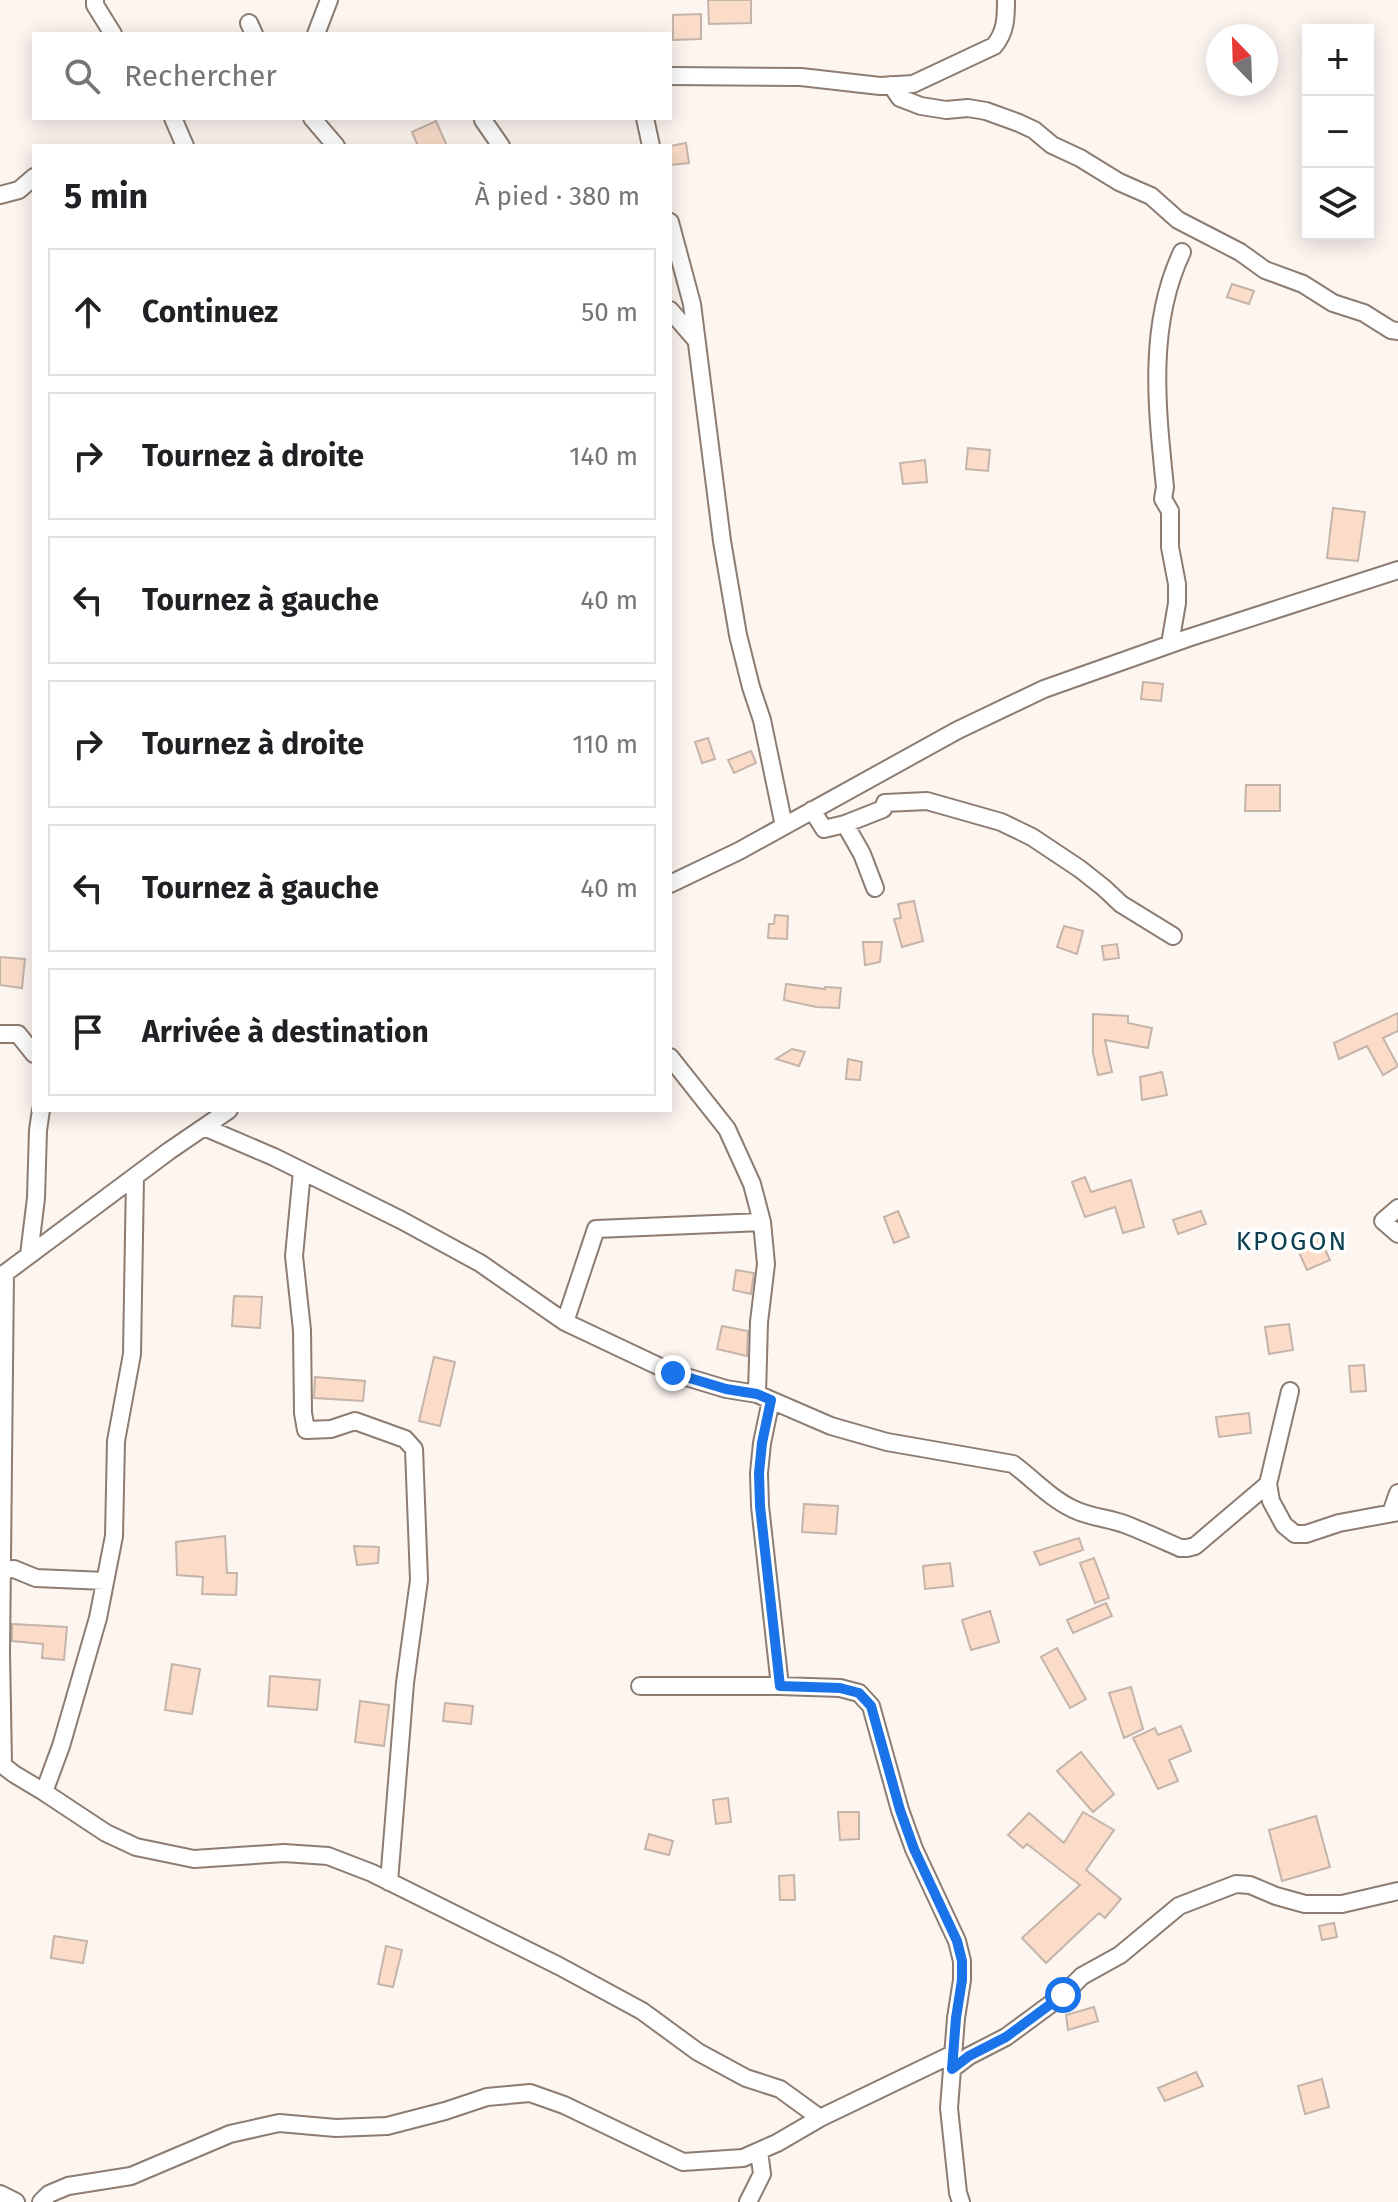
<!DOCTYPE html>
<html lang="fr">
<meta charset="utf-8">
<style>
body{margin:0;font-family:"Fira Sans",sans-serif;background:#f2f2f2;color:#202124}
.controls{position:absolute;right:24px;top:24px;display:grid;overflow:hidden;border-radius:0px;box-shadow:0 4px 20px #0003}
.controls button{width:72px;height:72px;display:grid;place-items:center;padding:0;border:0;border-bottom:2px solid #e0e0e0;background:#fff;color:#202124;font:40px sans-serif}
.compass{position:absolute;left:1206px;top:24px;width:72px;height:72px;border-radius:50%;background:#fff;box-shadow:0 4px 20px #0003;rotate:337deg}
.stop{position:absolute;width:24px;height:24px;margin:-18px;border:6px solid #1a73e8;border-radius:50%;background:#fff}
.stop.end{background:#1a73e8;border-color:#fff;box-shadow:0 2px 8px #0008}
.list{margin:0;padding:0;list-style:none}
h2{display:flex;justify-content:space-between;align-items:center;height:104px;margin:0;padding:0 32px;font-size:34px}
h2 small{font-size:26px;font-weight:400;color:#757577}
.list li{display:grid;grid-template-columns:52px 1fr auto;gap:24px;align-items:center;box-sizing:border-box;height:128px;margin:0 16px 16px;padding:0 16px;border:2px solid #e0e0e0;border-radius:0px}
.list b{display:block;font-size:30px;white-space:nowrap}
.list em{font-size:26px;font-style:normal;color:#757577}
.icon{flex:none;width:44px;height:44px;fill:none;stroke:currentColor;stroke-width:2;stroke-linecap:round;stroke-linejoin:round}
.map{position:relative;flex:none;width:1398px;height:2202px;overflow:hidden}
.search{position:absolute;background:#fff;box-shadow:0 4px 20px #0003;left:32px;top:32px;width:640px;height:88px;display:flex;align-items:center;gap:20px;box-sizing:border-box;padding:0 28px;border-radius:0px;color:#757577;font-size:30px}
.panel{position:absolute;background:#fff;box-shadow:0 4px 20px #0003;left:32px;top:144px;width:640px;height:968px;border-radius:0px}
.map>svg:first-child{display:block}
</style>
<div class="map">
<svg width="1398" height="2202" viewBox="0 0 1398 2202">
<rect width="100%" height="100%" fill="#fdf5f0"/>
<path fill="#fadcc9" stroke="#c5b4a9" stroke-width="2" d="M 708,0 L 751,0 L 751,23 L 709,24 Z
M 701,14 L 701,39 L 673,40 L 673,15 Z
M 436,121 L 447,146 L 418,146 L 412,132 Z
M 686,143 L 689,163 L 670,165 L 670,146 Z
M 1232,284 L 1254,291 L 1249,304 L 1227,297 Z
M 968,448 L 990,450 L 988,471 L 966,469 Z
M 925,460 L 927,482 L 903,484 L 900,463 Z
M 1333,508 L 1365,512 L 1358,561 L 1327,558 Z
M 1143,682 L 1163,684 L 1161,701 L 1141,699 Z
M 708,738 L 715,759 L 702,763 L 695,742 Z
M 751,751 L 756,763 L 734,773 L 728,760 Z
M 1246,785 L 1280,785 L 1280,811 L 1245,811 Z
M 914,901 L 923,941 L 902,947 L 894,919 L 901,918 L 898,904 Z
M 775,915 L 788,916 L 787,939 L 768,938 L 769,924 L 774,924 Z
M 1064,926 L 1083,931 L 1077,954 L 1057,947 Z
M 863,942 L 882,942 L 880,962 L 865,965 Z
M 1117,944 L 1119,958 L 1104,960 L 1102,946 Z
M 0,957 L 25,959 L 22,988 L 0,985 Z
M 786,984 L 825,989 L 825,987 L 841,988 L 839,1008 L 816,1007 L 784,1000 Z
M 1398,1013 L 1398,1031 L 1383,1038 L 1398,1066 L 1383,1075 L 1367,1046 L 1339,1059 L 1334,1043 Z
M 1093,1014 L 1128,1016 L 1128,1023 L 1152,1028 L 1148,1048 L 1105,1040 L 1112,1072 L 1098,1075 L 1093,1053 Z
M 792,1049 L 805,1052 L 799,1066 L 776,1059 Z
M 848,1059 L 862,1062 L 860,1080 L 846,1079 Z
M 1162,1072 L 1167,1095 L 1142,1100 L 1140,1077 Z
M 1085,1177 L 1091,1192 L 1131,1180 L 1144,1227 L 1123,1233 L 1115,1207 L 1085,1217 L 1072,1182 Z
M 898,1211 L 909,1237 L 894,1243 L 884,1217 Z
M 1201,1211 L 1206,1224 L 1178,1234 L 1173,1220 Z
M 1318,1234 L 1330,1260 L 1307,1270 L 1295,1244 Z
M 736,1270 L 754,1273 L 751,1294 L 733,1290 Z
M 234,1296 L 262,1297 L 260,1328 L 232,1326 Z
M 1289,1324 L 1293,1350 L 1269,1354 L 1265,1327 Z
M 722,1326 L 748,1331 L 747,1356 L 717,1349 Z
M 434,1357 L 455,1362 L 440,1426 L 419,1421 Z
M 1364,1365 L 1366,1391 L 1351,1392 L 1349,1366 Z
M 315,1377 L 365,1381 L 363,1401 L 314,1398 Z
M 1249,1413 L 1251,1433 L 1219,1437 L 1216,1417 Z
M 804,1504 L 838,1506 L 836,1534 L 802,1532 Z
M 225,1536 L 227,1573 L 237,1573 L 236,1595 L 202,1594 L 203,1577 L 177,1575 L 176,1542 Z
M 1079,1538 L 1083,1550 L 1040,1565 L 1034,1552 Z
M 354,1546 L 379,1547 L 378,1563 L 357,1565 Z
M 1094,1558 L 1109,1598 L 1095,1603 L 1080,1563 Z
M 950,1563 L 953,1586 L 925,1589 L 923,1566 Z
M 1106,1603 L 1112,1616 L 1073,1633 L 1067,1620 Z
M 990,1611 L 999,1642 L 971,1650 L 962,1620 Z
M 12,1624 L 67,1627 L 64,1660 L 42,1658 L 43,1644 L 12,1641 Z
M 1057,1648 L 1086,1699 L 1070,1708 L 1041,1657 Z
M 172,1664 L 200,1669 L 192,1714 L 165,1710 Z
M 270,1676 L 320,1680 L 317,1710 L 268,1706 Z
M 1131,1687 L 1143,1729 L 1124,1738 L 1109,1693 Z
M 360,1701 L 389,1705 L 384,1746 L 355,1742 Z
M 445,1703 L 473,1706 L 471,1724 L 443,1721 Z
M 1181,1726 L 1191,1751 L 1169,1760 L 1178,1781 L 1158,1789 L 1133,1738 L 1155,1728 L 1158,1735 Z
M 1081,1752 L 1114,1794 L 1093,1812 L 1057,1771 Z
M 728,1798 L 731,1822 L 716,1824 L 713,1800 Z
M 838,1812 L 859,1812 L 859,1839 L 840,1840 Z
M 1083,1812 L 1114,1830 L 1086,1870 L 1121,1899 L 1105,1918 L 1099,1913 L 1046,1963 L 1022,1938 L 1080,1885 L 1027,1844 L 1023,1848 L 1008,1835 L 1029,1813 L 1064,1843 Z
M 1316,1816 L 1330,1867 L 1282,1881 L 1269,1830 Z
M 649,1834 L 673,1841 L 669,1855 L 645,1849 Z
M 794,1875 L 795,1900 L 780,1900 L 779,1876 Z
M 1334,1923 L 1337,1937 L 1322,1940 L 1319,1926 Z
M 54,1936 L 87,1941 L 83,1963 L 51,1958 Z
M 386,1946 L 402,1950 L 393,1987 L 378,1984 Z
M 1094,2007 L 1098,2021 L 1068,2030 L 1066,2015 Z
M 1196,2072 L 1203,2086 L 1165,2101 L 1158,2088 Z
M 1322,2079 L 1329,2107 L 1305,2114 L 1298,2086 Z"/>
<g fill="none" stroke-linecap="round" stroke-linejoin="round">
<defs>
<path id="street" d="M 95,0 L 95,5 L 113,34
M 249,23 L 254,34
M 316,34 L 329,0
M 670,76 L 801,77 L 880,86 L 913,84 L 994,46 C 1006,32 1006,17 1006,0
M 891,85 L 900,98 L 921,106 L 946,110 L 968,108 L 986,111 L 1019,123 L 1034,130 L 1052,145 L 1080,158 L 1119,182 L 1151,196 L 1178,220 L 1240,252 L 1265,270 L 1303,284 L 1333,303 L 1364,313 L 1391,330 L 1398,331
M 173,118 L 185,146
M 312,118 L 336,146
M 645,118 L 651,146
M 483,120 L 501,146
M 0,195 L 19,190 L 34,177
M 670,222 L 692,304 L 722,541 L 738,635 L 751,687 L 762,720 L 784,826
M 670,310 L 696,340
M 1170,644 L 1177,603 L 1177,584 L 1170,547 L 1170,511 L 1163,499 L 1165,487 C 1157,409 1147,326 1182,252
M 812,810 L 824,829 L 845,824 L 862,854 L 875,888
M 845,824 L 883,809 L 885,803 L 927,801 L 1001,822 L 1032,837 L 1080,869 L 1104,888 L 1121,904 L 1173,936
M 670,884 L 739,851 L 958,730 L 1044,689 L 1188,638 L 1398,570
M 0,1034 L 18,1034 L 34,1054
M 670,1057 L 727,1129 L 752,1184 L 762,1222 L 766,1264 L 759,1322 L 757,1394
M 204,1127 L 274,1157 L 401,1220 L 480,1263 L 565,1322 L 673,1373 L 726,1389 L 757,1394 L 831,1426 L 887,1442 L 1013,1464 C 1033,1479 1050,1498 1073,1509 C 1091,1518 1110,1518 1127,1525 C 1145,1532 1162,1540 1180,1548 L 1187,1548 L 1195,1546 L 1268,1484
M 302,1171 L 294,1256 L 302,1330 L 303,1413 L 306,1430 L 331,1429 L 355,1421 L 405,1439 L 414,1449 L 419,1580 L 405,1683 L 389,1882
M 1398,1208 L 1383,1221 L 1398,1234
M 29,1255 L 36,1198 L 38,1130 L 41,1110
M 0,1277 L 169,1151 L 229,1110
M 565,1322 L 596,1229 L 762,1222
M 1290,1391 L 1268,1484 L 1271,1501 L 1284,1525 L 1295,1534 L 1306,1534 L 1339,1523 L 1398,1512
M 1391,1513 L 1398,1493
M 3,1570 L 14,1569 L 36,1578 L 105,1581
M 640,1686 L 780,1686 L 760,1506 L 759,1473 L 762,1443 L 771,1400
M 780,1686 L 840,1688 L 859,1693 L 871,1706 L 900,1810 L 914,1849 L 957,1941 L 962,1961 L 962,1980 L 956,2018 L 949,2108 L 958,2193 L 961,2202
M 0,1763 L 14,1774 L 44,1792 L 106,1833 L 136,1847 L 194,1859 L 284,1853 L 328,1856 L 372,1873 L 559,1966 L 642,2011 L 698,2052 L 746,2078 L 780,2089 L 820,2118
M 3,1765 L 1,1653 L 5,1273
M 44,1792 L 61,1746 L 98,1618 L 114,1536 L 116,1441 L 132,1354 L 135,1177
M 952,2069 L 969,2056 L 1006,2037 L 1063,1995 L 1082,1976 L 1120,1955 L 1179,1906 L 1236,1884 L 1250,1885 L 1276,1896 L 1305,1904 L 1342,1904 L 1398,1891
M 0,2194 L 16,2202
M 41,2202 L 49,2194 L 68,2186 L 131,2176 L 230,2134 L 279,2123 L 336,2128 L 387,2126 L 445,2111 L 487,2097 L 530,2093 L 564,2105 L 683,2162 L 743,2158 L 777,2143 L 820,2118 L 953,2054
M 748,2202 L 762,2174 L 759,2151"/>
</defs>
<use href="#street" stroke="#8c7c71" stroke-width="20"/>
<use href="#street" stroke="#fff" stroke-width="16"/>
</g>
<g fill="none" stroke-linecap="round" stroke-linejoin="round">
<path stroke="#1a73e8" stroke-width="10" d="M 673,1373 L 726,1389 L 757,1394 L 771,1400 L 762,1443 L 759,1473 L 760,1506 L 780,1686 L 840,1688 L 859,1693 L 871,1706 L 900,1810 L 914,1849 L 957,1941 L 962,1961 L 962,1980 L 956,2018 L 952,2069 L 969,2056 L 1006,2037 L 1063,1995"/>
</g>
<g text-anchor="middle" stroke-width="7" stroke-linejoin="round" paint-order="stroke">
<g font-size="26" letter-spacing="2" fill="#0c4051" stroke="#fff">
<text x="1292" y="1250">KPOGON</text>
</g>
</g>
</svg>
<div class="controls">
<button>+</button>
<button>−</button>
<button><svg class="icon" aria-label="layers" viewBox="0 0 24 24"><path d="M12 4l9 5-9 5-9-5zM3 14l9 5 9-5"/></svg></button>
</div>
<svg class="compass" viewBox="-18 -18 36 36"><path d="M0-13l5 13h-10z" fill="#e53935"/><path d="M0 13l5-13h-10z" fill="#757577"/></svg>
<div class="stop" style="left:1063px;top:1995px"></div>
<div class="stop end" style="left:673px;top:1373px"></div>
<div class="search"><svg class="icon" aria-label="search" viewBox="0 0 24 24"><circle cx="10" cy="10" r="6"/><path d="M15 15l6 6"/></svg>Rechercher</div>
<section class="panel">
<h2>5 min<small>À pied · 380 m</small></h2>
<ul class="list">
<li><svg class="icon" aria-label="ahead" viewBox="0 0 24 24"><path d="M12 20V5M6 11l6-6 6 6"/></svg><div><b>Continuez</b></div><em>50 m</em></li>
<li><svg class="icon" aria-label="right" viewBox="0 0 24 24"><path d="M7 20v-9h11M14 6l5 5-5 5"/></svg><div><b>Tournez à droite</b></div><em>140 m</em></li>
<li><svg class="icon" aria-label="left" viewBox="0 0 24 24"><path d="M17 20v-9H6M10 6l-5 5 5 5"/></svg><div><b>Tournez à gauche</b></div><em>40 m</em></li>
<li><svg class="icon" aria-label="right" viewBox="0 0 24 24"><path d="M7 20v-9h11M14 6l5 5-5 5"/></svg><div><b>Tournez à droite</b></div><em>110 m</em></li>
<li><svg class="icon" aria-label="left" viewBox="0 0 24 24"><path d="M17 20v-9H6M10 6l-5 5 5 5"/></svg><div><b>Tournez à gauche</b></div><em>40 m</em></li>
<li><svg class="icon" aria-label="arrive" viewBox="0 0 24 24"><path d="M6 21V4h12l-3 4 3 4H6"/></svg><div><b>Arrivée à destination</b></div></li>
</ul>
</section>
</div>
